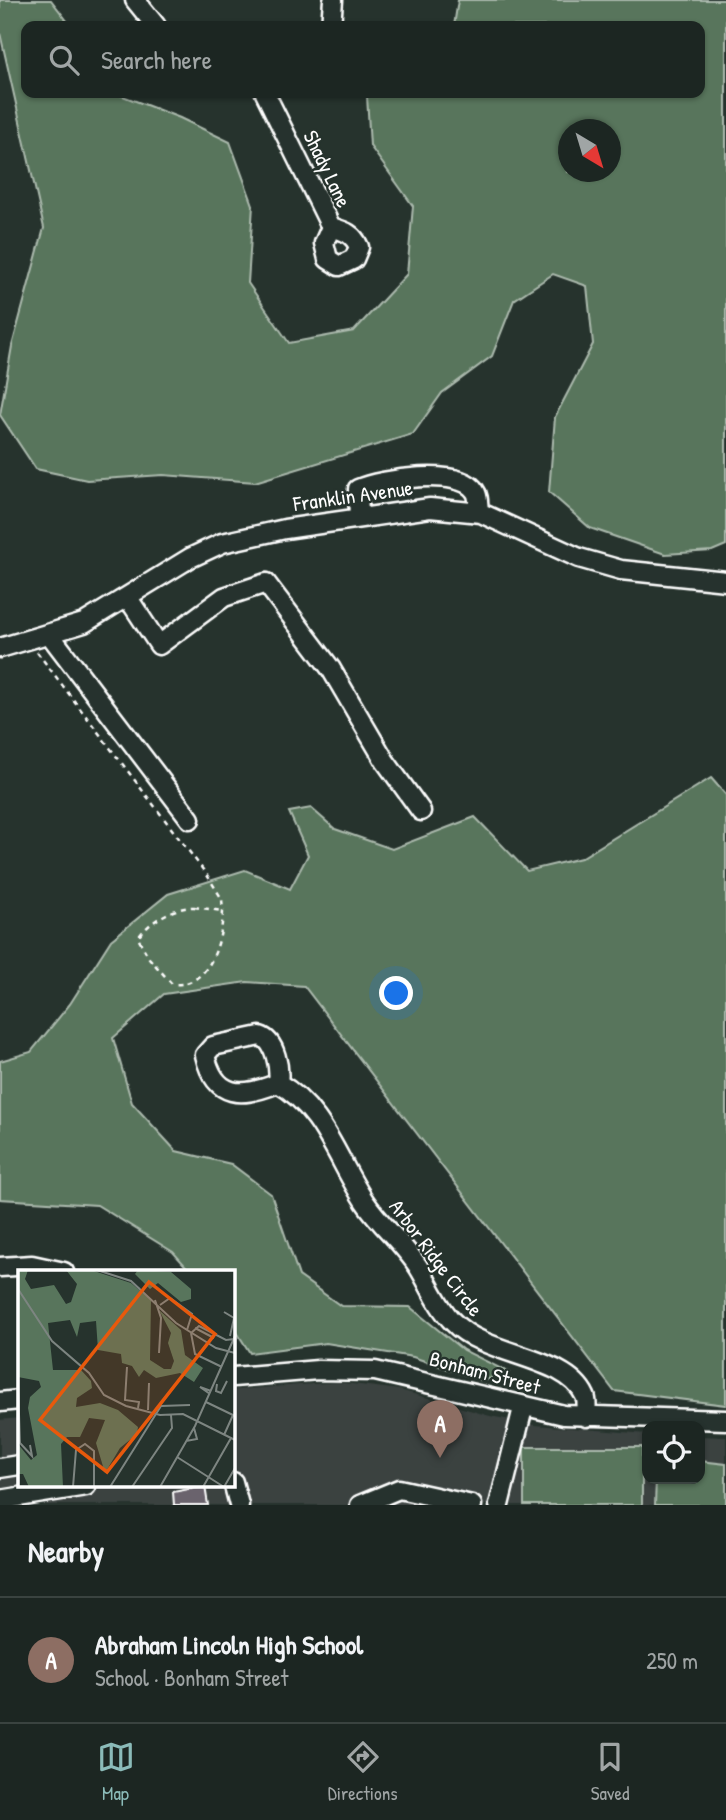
<!DOCTYPE html>
<meta charset="utf-8">
<style>
body{margin:0;font-family:"Patrick Hand",sans-serif;background:#252e2a;color:#f1f3f6}
.controls{position:absolute;right:21px;bottom:21px;display:grid;overflow:hidden;border-radius:14px;box-shadow:0 2px 5px #0004}
.controls button{width:63px;height:63px;display:grid;place-items:center;padding:0;border:0;border-bottom:2px solid #3a4340;background:#1c2622;color:#f1f3f6;font:35px sans-serif}
.compass{position:absolute;left:558px;top:119px;width:63px;height:63px;border-radius:50%;background:#1c2622;box-shadow:0 2px 5px #0004;rotate:142deg}
.you{position:absolute;left:397px;top:994px;width:24px;height:24px;margin:-18px;border:5px solid #fff;border-radius:50%;background:#1a73e8;box-shadow:0 0 0 10px #1a73e833}
.badge{display:grid;place-items:center;width:46px;height:46px;border-radius:50%;background:#8bbbb9;color:#fff;font-size:23px;font-weight:700}
.pin{position:absolute;translate:-50% -58px;filter:drop-shadow(0 2px 4px #0008)}
.pin::after{content:'';position:absolute;top:37px;width:24px;height:21px;background:inherit;clip-path:polygon(0 0,100% 0,50% 100%)}
.list{margin:0;padding:0;list-style:none}
h2{display:flex;justify-content:space-between;align-items:center;height:91px;margin:0;padding:0 28px;font-size:30px}
h2 small{font-size:23px;font-weight:400;color:#a0a5a5}
.list li{display:grid;grid-template-columns:46px 1fr auto;gap:21px;align-items:center;box-sizing:border-box;height:126px;padding:0 28px;border-top:2px solid #3a4340}
.list b{display:block;font-size:26px;white-space:nowrap}
.list p{margin:0;font-size:23px;white-space:nowrap;color:#a0a5a5}
.list em{font-size:23px;font-style:normal;color:#a0a5a5}
.icon{flex:none;width:38px;height:38px;fill:none;stroke:currentColor;stroke-width:2;stroke-linecap:round;stroke-linejoin:round}
.map{position:relative;flex:none;width:726px;height:1505px;overflow:hidden}
.search{position:absolute;background:#1c2622;box-shadow:0 2px 5px #0004;left:21px;right:21px;top:21px;height:77px;display:flex;align-items:center;gap:18px;box-sizing:border-box;padding:0 24px;border-radius:14px;color:#a0a5a5;font-size:26px}
.sheet{height:217px;background:#1c2622}
nav{display:flex;justify-content:space-around;align-items:center;box-sizing:border-box;height:98px;border-top:2px solid #3a4340;background:#1c2622;font-size:19px;color:#a0a5a5}
nav a{display:grid;justify-items:center;gap:4px}
nav .on{color:#8bbbb9}
.map>svg:first-child{display:block}
</style>
<div class="map">
<svg width="726" height="1505" viewBox="0 0 726 1505">
<rect width="100%" height="100%" fill="#26332d"/>
<filter id="ink" filterUnits="userSpaceOnUse"><feTurbulence type="fractalNoise" baseFrequency=".0143" numOctaves="2"/><feDisplacementMap in="SourceGraphic" scale="14" xChannelSelector="R" yChannelSelector="G"/><feConvolveMatrix kernelMatrix="1 2 1 2 8 2 1 2 1" color-interpolation-filters="sRGB"/></filter>
<g filter="url(#ink)">
<path fill="#3a4240" d="M 337,1382 L 400,1390 L 490,1416 L 535,1425 L 647,1434 L 647,1479 L 700,1479 L 700,1436 L 726,1437 L 726,1505 L 0,1505 L 0,1420 L 19,1418 L 19,1486 L 233,1486 L 233,1390 Z"/>
<path fill="#58755c" stroke="#acbaae" stroke-width="2" fill-rule="evenodd" d="M 0,0 L 51,0 L 71,26 L 26,26 L 26,93 L 115,93 L 180,118 L 230,142 L 253,205 L 248,283 L 289,343 L 354,331 L 407,274 L 413,206 L 370,146 L 367,96 L 372,93 L 700,93 L 700,26 L 454,26 L 458,0 L 726,0 L 726,545 L 712,551 L 665,554 L 590,528 L 549,492 L 555,417 L 593,344 L 587,286 L 553,274 L 514,300 L 492,356 L 442,393 L 413,434 L 255,482 L 163,475 L 87,480 L 36,469 L 0,415 L 12,346 L 44,228 L 0,33 ZM 568,130 L 610,130 L 610,172 L 568,172 Z
M 711,778 L 726,795 L 726,1405 L 614,1391 L 304,986 L 247,982 L 164,994 L 113,1038 L 132,1103 L 176,1151 L 231,1164 L 271,1194 L 299,1276 L 341,1306 L 410,1307 L 463,1350 L 508,1372 L 483,1381 L 413,1357 L 326,1343 L 250,1353 L 233,1326 L 233,1272 L 191,1272 L 173,1252 L 97,1205 L 0,1199 L 0,1061 L 31,1052 L 70,1004 L 111,940 L 168,894 L 245,870 L 290,889 L 308,855 L 289,812 L 311,808 L 335,829 L 392,849 L 475,817 L 527,871 L 581,858 Z
M 524,1447 L 642,1447 L 642,1505 L 524,1505 Z
M 700,1461 L 726,1464 L 726,1505 L 655,1505 L 656,1479 L 700,1479 Z"/>
<path fill="#6a646d" stroke="#fff" stroke-width="2" d="M 205,1486 L 208,1505 L 174,1505 L 173,1492 Z"/>
<g fill="none" stroke-linecap="round" stroke-linejoin="round">
<defs>
<path id="minor" d="M 135,0 L 156,26
M 331,26 L 333,0
M 265,93 L 331,227
M 331,227 C 344,231 353,233 359,247 L 354,259 L 339,266 L 328,259 L 324,243 Z
M 359,518 L 358,489 C 380,479 461,467 475,491 C 479,496 478,505 479,512
M 128,598 L 159,645 L 224,597 L 266,583 L 331,669 L 385,761 L 421,811
M 50,635 L 190,819
M 0,648 L 84,623 L 190,558 L 222,543 L 285,529 L 430,508 L 481,513 L 579,558 L 621,570 L 726,581
M 260,1036 C 276,1041 280,1069 278,1083 C 242,1098 215,1099 205,1055 L 213,1046 Z
M 278,1083 C 324,1109 337,1160 365,1202 C 381,1226 404,1244 419,1268 C 430,1286 438,1307 453,1322 C 486,1357 566,1355 585,1396 C 588,1402 586,1410 586,1417
M 0,1267 L 32,1265 L 64,1272
M 233,1377 L 318,1370 L 375,1371 L 564,1415 L 726,1420
M 0,1402 L 19,1400
M 0,1468 L 19,1465
M 233,1482 L 239,1505
M 0,1500 L 86,1486
M 360,1505 L 399,1489 L 472,1505
M 499,1505 L 523,1408"/>
</defs>
<use href="#minor" stroke="#fff" stroke-width="23"/>
<path stroke="#fff" stroke-width="2.5" stroke-dasharray="5 5" stroke-linecap="butt" d="M 37,652 L 207,875 L 222,899 L 223,911
M 194,907 L 223,911 C 222,940 211,988 172,984 L 149,958 L 138,938 C 149,921 174,907 194,907 Z"/>
<use href="#minor" stroke="#26332d" stroke-width="18"/>
</g>
</g>
<g text-anchor="middle" stroke-width="5" stroke-linejoin="round" paint-order="stroke">
<g font-size="21" fill="#fff" stroke="#26332d">
<text transform="translate(327 169) rotate(64)" y="7">Shady Lane</text>
<text transform="translate(353 496) rotate(-8)" y="7">Franklin Avenue</text>
<text transform="translate(436 1258) rotate(53)" y="7">Arbor Ridge Circle</text>
<text transform="translate(485 1373) rotate(15)" y="7">Bonham Street</text>
</g>
</g>
<g transform="translate(18 1270)">
<rect width="217" height="217" fill="#26332d"/>
<path d="M 0,0 L 10,0 L 7,9 L 13,19 L 36,15 L 48,34 L 53,32 L 59,14 L 48,0 L 73,0 L 113,13 L 133,30 L 132,90 L 146,99 L 153,99 L 156,91 L 150,73 L 153,63 L 141,40 L 163,60 L 167,85 L 185,98 L 176,112 L 162,103 L 138,108 L 126,100 L 121,107 L 114,96 L 104,93 L 103,84 L 80,80 L 78,51 L 62,53 L 59,67 L 52,50 L 30,53 L 35,100 L 63,100 L 73,111 L 74,118 L 59,128 L 58,137 L 82,133 L 100,140 L 120,157 L 119,164 L 102,178 L 87,203 L 78,173 L 87,150 L 71,148 L 62,167 L 49,167 L 43,174 L 45,217 L 11,217 L 5,204 L 0,204 L 0,174 L 13,190 L 19,185 L 10,138 L 12,127 L 23,117 L 21,111 L 0,107 ZM 120,0 L 153,2 L 173,19 L 173,29 L 163,32 L 140,13 L 132,19 L 117,4 Z" fill="#58755c"/>
<path fill="none" stroke="#7d8581" stroke-width="2" d="M 79,0 L 113,11 L 158,53 L 198,78 L 217,83M 0,19 L 34,71 L 71,103 L 86,125 L 108,136 L 142,145 L 165,144 L 217,170M 137,30 L 143,48 L 141,83M 142,35 L 152,28 L 174,44 L 169,60M 206,42 L 216,48 L 212,66M 177,58 L 196,68M 173,63 L 177,84 L 204,97M 173,63 L 181,56 L 208,70 L 216,69M 109,97 L 107,130 L 121,132 L 120,138M 199,114 L 198,121 L 203,123 L 209,111M 0,115 L 2,173 L 14,186 L 12,175M 192,124 L 182,117 L 193,121M 188,132 L 217,146M 130,140 L 131,113M 206,165 L 215,145M 168,171 L 179,169 L 176,158M 159,187 L 206,217M 55,217 L 58,180 L 67,174 L 76,181 L 76,217M 92,217 L 143,136 L 172,135M 114,217 L 154,158 L 153,145M 142,217 L 177,156 L 217,66M 185,217 L 213,168M 206,217 L 217,198"/>
<path fill="#e8590c" fill-opacity="0.15" stroke="#e8590c" stroke-width="3.5" d="M 131,12 L 197,64 L 89,202 L 22,150 Z"/>
<rect width="217" height="217" fill="none" stroke="#fff" stroke-width="3.5"/>
</g>
</svg>
<div class="controls">
<button><svg class="icon" aria-label="locate" viewBox="0 0 24 24"><circle cx="12" cy="12" r="6"/><path d="M12 2v4M12 18v4M2 12h4M18 12h4"/></svg></button>
</div>
<svg class="compass" viewBox="-18 -18 36 36"><path d="M0-13l5 13h-10z" fill="#e53935"/><path d="M0 13l5-13h-10z" fill="#a0a5a5"/></svg>
<div class="you"></div>
<div class="pin badge" style="left:440px;top:1458px;background:#8d6e63">A</div>
<div class="search"><svg class="icon" aria-label="search" viewBox="0 0 24 24"><circle cx="10" cy="10" r="6"/><path d="M15 15l6 6"/></svg>Search here</div>
</div>
<section class="sheet">
<h2>Nearby<small></small></h2>
<ul class="list">
<li><span class="badge" style="background:#8d6e63">A</span><div><b>Abraham Lincoln High School</b><p>School · Bonham Street</p></div><em>250 m</em></li>
</ul>
</section>
<nav>
<a class="on"><svg class="icon" aria-label="map" viewBox="0 0 24 24"><path d="M3 6l6-2 6 2 6-2v14l-6 2-6-2-6 2zM9 4v14M15 6v14"/></svg>Map</a>
<a><svg class="icon" aria-label="directions" viewBox="0 0 24 24"><path d="M12 3l9 9-9 9-9-9zM9 14v-3h6M13 9l2 2-2 2"/></svg>Directions</a>
<a><svg class="icon" aria-label="saved" viewBox="0 0 24 24"><path d="M7 4h10v16l-5-4-5 4z"/></svg>Saved</a>
</nav>
